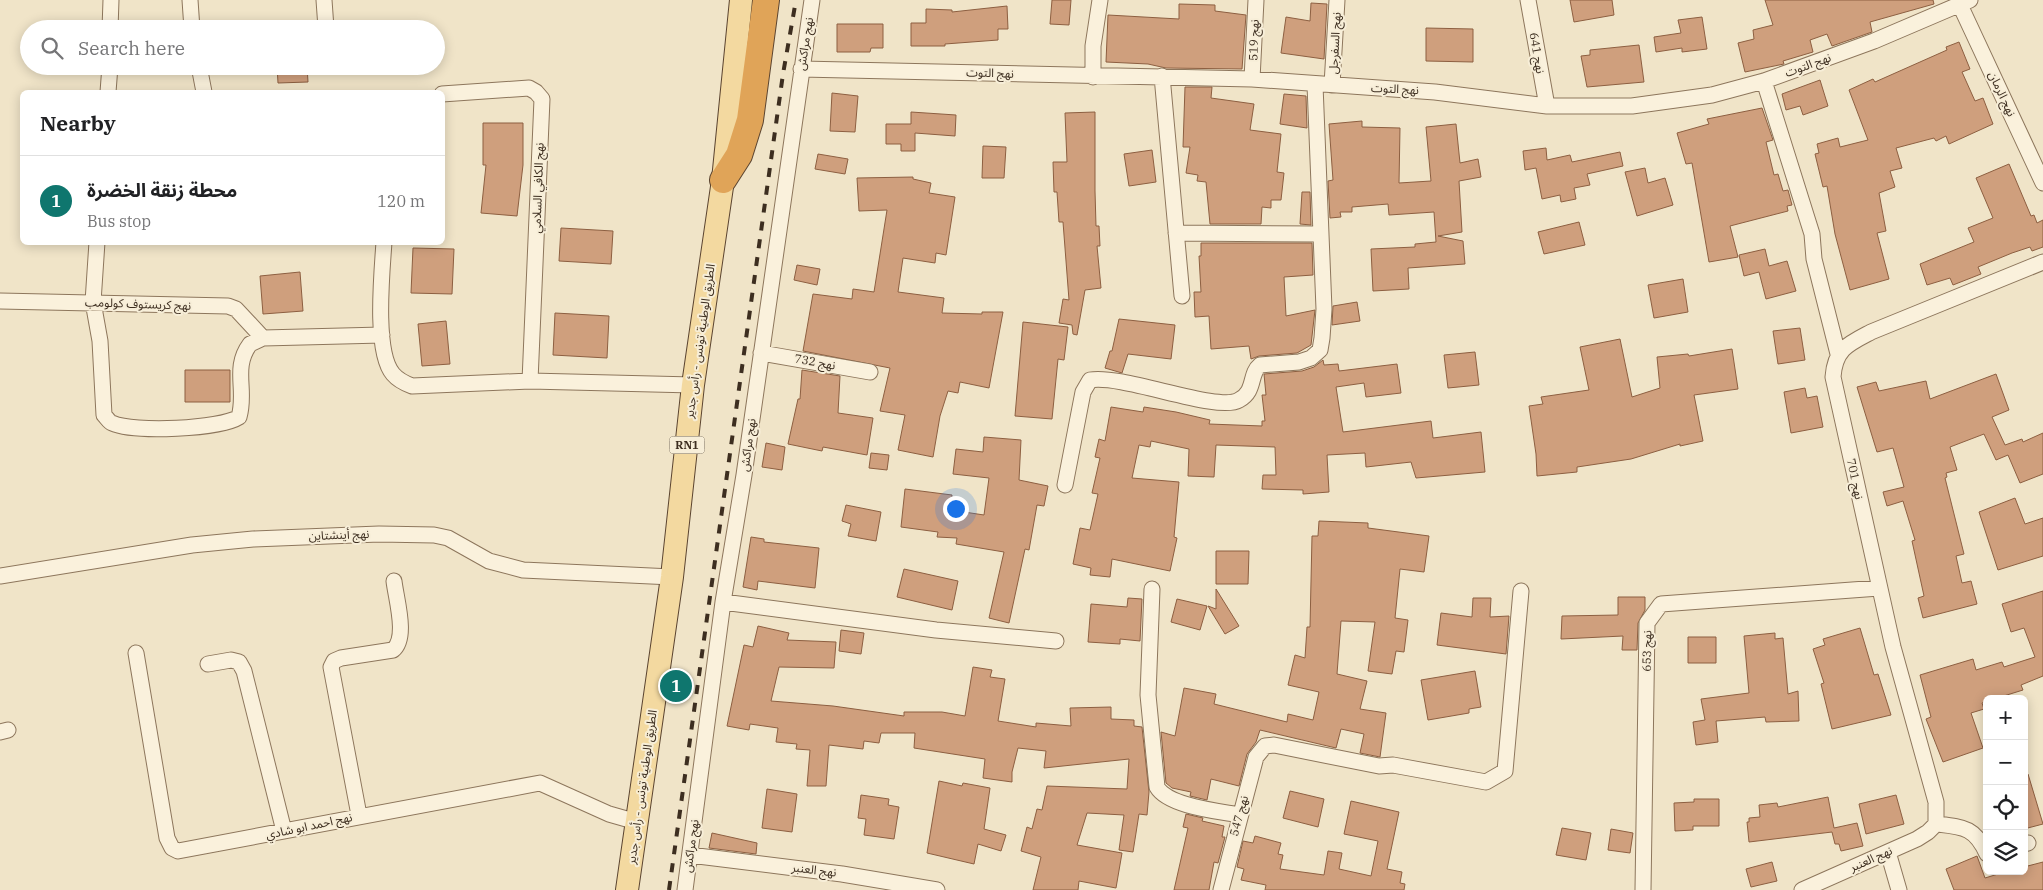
<!DOCTYPE html>
<meta charset="utf-8">
<style>
body{margin:0;font-family:"IBM Plex Serif","Noto Sans Arabic",serif;background:#f6f6f6;color:#202124}
.controls{position:absolute;right:15px;bottom:15px;display:grid;overflow:hidden;border-radius:8px;box-shadow:0 2px 12px #0003}
.controls button{width:45px;height:45px;display:grid;place-items:center;padding:0;border:0;border-bottom:1px solid #e0e0e0;background:#fff;color:#202124;font:25px sans-serif}
.you{position:absolute;left:955px;top:508px;width:18px;height:18px;margin:-12px;border:4px solid #fff;border-radius:50%;background:#1a73e8;box-shadow:0 0 0 8px #1a73e833}
.badge{display:grid;place-items:center;width:32px;height:32px;border-radius:50%;background:#0f766e;color:#fff;font-size:16px;font-weight:700}
.pin{position:absolute;translate:-50% -50%;border:2px solid #fff;box-shadow:0 1px 5px #0006}
.list{margin:0;padding:0;list-style:none}
h2{display:flex;justify-content:space-between;align-items:center;height:65px;margin:0;padding:0 20px;font-size:21px}
h2 small{font-size:16px;font-weight:400;color:#757577}
.list li{display:grid;grid-template-columns:32px 1fr auto;gap:15px;align-items:center;box-sizing:border-box;height:90px;padding:0 20px;border-top:1px solid #e0e0e0}
.list b{display:block;font-size:19px;white-space:nowrap}
.list p{margin:0;font-size:16px;white-space:nowrap;color:#757577}
.list em{font-size:16px;font-style:normal;color:#757577}
.icon{flex:none;width:28px;height:28px;fill:none;stroke:currentColor;stroke-width:2;stroke-linecap:round;stroke-linejoin:round}
.map{position:relative;flex:none;width:2043px;height:890px;overflow:hidden}
.search{position:absolute;background:#fff;box-shadow:0 2px 12px #0003;left:20px;top:20px;width:425px;height:55px;display:flex;align-items:center;gap:12px;box-sizing:border-box;padding:0 18px;border-radius:28px;color:#757577;font-size:19px}
.panel{position:absolute;background:#fff;box-shadow:0 2px 12px #0003;left:20px;top:90px;width:425px;height:155px;border-radius:8px}
.map>svg:first-child{display:block}
</style>
<div class="map">
<svg width="2043" height="890" viewBox="0 0 2043 890">
<rect width="100%" height="100%" fill="#f0e4c8"/>
<path fill="#cf9f7d" stroke="#8d5f41" d="M 1052,0 L 1071,0 L 1069,25 L 1050,24 Z
M 1570,0 L 1612,0 L 1614,15 L 1574,22 Z
M 1765,0 L 1933,0 L 1934,4 L 1870,22 L 1872,32 L 1832,46 L 1827,34 L 1810,40 L 1813,52 L 1783,61 L 1784,64 L 1745,72 L 1738,43 L 1754,39 L 1753,30 L 1773,25 Z
M 1311,3 L 1327,4 L 1324,59 L 1281,53 L 1286,17 L 1310,21 Z
M 1179,4 L 1215,5 L 1215,11 L 1246,15 L 1242,69 L 1166,68 L 1148,64 L 1106,62 L 1108,15 L 1179,19 Z
M 1007,6 L 1008,29 L 998,29 L 998,40 L 945,44 L 945,46 L 911,46 L 911,23 L 926,23 L 926,9 L 952,10 L 952,12 Z
M 1702,17 L 1707,49 L 1682,52 L 1682,48 L 1656,52 L 1654,37 L 1681,33 L 1678,20 Z
M 837,24 L 883,24 L 883,48 L 871,48 L 870,52 L 837,52 Z
M 1426,28 L 1473,29 L 1473,62 L 1426,61 Z
M 1959,42 L 1970,69 L 1962,72 L 1975,101 L 1983,98 L 1993,124 L 1949,144 L 1946,136 L 1936,141 L 1934,138 L 1896,148 L 1902,168 L 1890,171 L 1895,187 L 1879,193 L 1886,231 L 1877,233 L 1889,279 L 1850,290 L 1835,234 L 1827,186 L 1823,187 L 1815,154 L 1819,153 L 1817,144 L 1838,138 L 1840,147 L 1868,140 L 1849,90 L 1873,79 L 1875,82 L 1947,50 L 1946,47 Z
M 1639,45 L 1644,82 L 1587,87 L 1581,56 L 1590,55 L 1590,50 Z
M 277,66 L 307,66 L 308,82 L 278,83 Z
M 1820,80 L 1828,106 L 1803,115 L 1800,106 L 1786,110 L 1782,94 Z
M 1185,87 L 1212,87 L 1211,98 L 1254,104 L 1250,130 L 1281,134 L 1277,172 L 1284,173 L 1281,200 L 1271,200 L 1271,208 L 1262,207 L 1261,224 L 1210,224 L 1206,182 L 1197,181 L 1198,175 L 1186,173 L 1190,147 L 1183,147 Z
M 832,93 L 858,96 L 855,132 L 830,131 Z
M 1284,94 L 1306,96 L 1307,128 L 1280,124 Z
M 1762,108 L 1773,140 L 1766,142 L 1774,175 L 1778,174 L 1783,191 L 1788,190 L 1792,205 L 1787,206 L 1788,211 L 1730,226 L 1738,257 L 1709,262 L 1692,163 L 1686,164 L 1677,133 L 1709,124 L 1707,119 Z
M 911,112 L 956,115 L 955,136 L 915,133 L 915,151 L 901,151 L 901,144 L 886,144 L 886,124 L 911,124 Z
M 1095,112 L 1095,191 L 1096,226 L 1099,226 L 1100,246 L 1097,246 L 1101,288 L 1085,290 L 1077,335 L 1073,334 L 1072,325 L 1059,323 L 1063,299 L 1069,300 L 1063,222 L 1059,222 L 1057,192 L 1054,192 L 1053,162 L 1067,162 L 1065,113 Z
M 1362,121 L 1362,127 L 1400,128 L 1399,183 L 1431,181 L 1426,127 L 1456,124 L 1460,163 L 1478,159 L 1481,177 L 1459,181 L 1462,232 L 1438,236 L 1463,241 L 1465,264 L 1408,268 L 1409,289 L 1373,291 L 1371,249 L 1415,247 L 1415,244 L 1436,242 L 1434,212 L 1389,215 L 1388,204 L 1352,207 L 1352,212 L 1340,212 L 1341,217 L 1330,218 L 1328,181 L 1333,180 L 1329,124 Z
M 483,123 L 523,123 L 523,165 L 517,216 L 481,213 L 486,165 L 483,165 Z
M 983,146 L 1006,147 L 1004,178 L 982,178 Z
M 1546,148 L 1547,160 L 1570,155 L 1572,162 L 1620,152 L 1623,166 L 1587,174 L 1590,185 L 1574,188 L 1576,199 L 1561,202 L 1560,195 L 1542,199 L 1536,168 L 1525,170 L 1523,151 Z
M 1152,150 L 1156,182 L 1129,186 L 1124,154 Z
M 818,154 L 848,159 L 845,174 L 815,169 Z
M 2009,164 L 2031,216 L 2034,215 L 2037,223 L 2043,220 L 2043,247 L 2032,251 L 2030,247 L 2012,253 L 1978,267 L 1981,274 L 1953,285 L 1950,278 L 1927,285 L 1920,264 L 1974,242 L 1968,228 L 1993,218 L 1976,178 Z
M 1645,168 L 1648,183 L 1665,178 L 1673,205 L 1637,216 L 1625,172 Z
M 913,177 L 913,179 L 931,183 L 929,193 L 955,197 L 946,255 L 936,253 L 935,263 L 903,258 L 898,292 L 944,298 L 942,313 L 982,314 L 982,312 L 1003,312 L 989,388 L 960,382 L 958,393 L 948,391 L 940,416 L 933,457 L 898,450 L 905,415 L 880,411 L 890,368 L 803,351 L 813,294 L 852,299 L 853,289 L 874,292 L 887,210 L 859,211 L 857,178 Z
M 1302,192 L 1310,192 L 1311,225 L 1300,224 Z
M 1579,222 L 1585,245 L 1544,254 L 1538,232 Z
M 561,228 L 613,231 L 611,264 L 559,261 Z
M 1201,243 L 1312,243 L 1313,275 L 1284,277 L 1286,316 L 1315,310 L 1311,345 L 1297,353 L 1259,356 L 1251,359 L 1249,346 L 1211,349 L 1209,316 L 1195,317 L 1194,292 L 1201,292 L 1199,256 L 1201,256 Z
M 413,248 L 454,249 L 452,294 L 411,293 Z
M 1765,249 L 1769,266 L 1787,261 L 1796,291 L 1766,299 L 1759,272 L 1744,276 L 1739,255 Z
M 797,265 L 820,269 L 817,285 L 794,280 Z
M 300,272 L 303,311 L 263,314 L 260,276 Z
M 1683,279 L 1688,312 L 1654,318 L 1648,285 Z
M 1357,302 L 1360,321 L 1332,325 L 1333,306 Z
M 555,313 L 609,316 L 607,358 L 553,355 Z
M 1119,319 L 1175,325 L 1171,359 L 1128,354 L 1122,373 L 1105,368 L 1110,351 L 1112,351 Z
M 446,321 L 450,364 L 422,366 L 418,324 Z
M 1023,322 L 1068,327 L 1064,360 L 1058,359 L 1052,419 L 1015,416 Z
M 1800,328 L 1805,360 L 1778,364 L 1773,331 Z
M 1620,339 L 1632,397 L 1660,388 L 1657,357 L 1688,354 L 1689,356 L 1732,349 L 1738,389 L 1694,395 L 1703,441 L 1680,446 L 1680,444 L 1631,459 L 1577,467 L 1577,472 L 1537,476 L 1536,454 L 1529,406 L 1543,404 L 1541,397 L 1589,390 L 1580,347 Z
M 1475,352 L 1479,385 L 1448,388 L 1444,355 Z
M 1323,360 L 1324,365 L 1338,364 L 1339,371 L 1397,364 L 1401,393 L 1366,397 L 1364,383 L 1336,387 L 1343,432 L 1431,421 L 1433,438 L 1481,432 L 1485,472 L 1416,478 L 1411,462 L 1366,467 L 1365,453 L 1327,455 L 1329,492 L 1303,494 L 1303,490 L 1262,489 L 1263,475 L 1276,475 L 1275,447 L 1216,445 L 1214,477 L 1188,476 L 1189,449 L 1151,441 L 1150,447 L 1139,445 L 1132,478 L 1179,482 L 1174,537 L 1177,538 L 1170,571 L 1112,559 L 1110,577 L 1090,575 L 1091,568 L 1073,564 L 1080,528 L 1090,530 L 1098,494 L 1092,493 L 1100,458 L 1095,457 L 1099,439 L 1105,441 L 1111,407 L 1143,412 L 1144,407 L 1176,412 L 1210,420 L 1209,424 L 1262,426 L 1262,421 L 1265,421 L 1262,395 L 1266,395 L 1264,374 L 1302,371 L 1314,367 Z
M 185,370 L 230,370 L 230,402 L 185,402 Z
M 802,370 L 840,376 L 838,413 L 873,418 L 867,455 L 823,447 L 822,451 L 788,444 L 798,399 L 800,399 Z
M 1996,374 L 2009,410 L 1992,417 L 2005,445 L 2022,439 L 2023,442 L 2043,433 L 2043,474 L 2020,483 L 2008,455 L 1996,460 L 1984,434 L 1950,447 L 1957,470 L 1946,473 L 1947,477 L 1945,478 L 1964,554 L 1956,556 L 1962,583 L 1971,581 L 1977,604 L 1923,618 L 1918,598 L 1924,596 L 1912,541 L 1915,540 L 1903,501 L 1887,506 L 1883,492 L 1904,487 L 1893,448 L 1877,452 L 1857,387 L 1876,382 L 1879,391 L 1926,381 L 1930,399 Z
M 1805,388 L 1807,398 L 1817,396 L 1823,427 L 1791,433 L 1784,392 Z
M 984,437 L 1021,440 L 1019,480 L 1048,486 L 1044,506 L 1037,505 L 1029,550 L 1025,549 L 1009,623 L 989,618 L 1004,552 L 956,544 L 957,538 L 937,537 L 938,532 L 901,527 L 905,489 L 952,495 L 951,510 L 984,515 L 989,478 L 953,474 L 956,449 L 983,452 Z
M 766,443 L 785,447 L 782,470 L 762,467 Z
M 871,453 L 889,455 L 887,470 L 869,468 Z
M 2015,498 L 2025,524 L 2043,518 L 2043,556 L 1998,570 L 1979,512 Z
M 846,505 L 881,512 L 876,541 L 848,536 L 851,524 L 842,521 Z
M 1319,521 L 1368,523 L 1368,528 L 1429,536 L 1424,572 L 1400,569 L 1395,618 L 1408,620 L 1404,652 L 1396,651 L 1392,674 L 1368,671 L 1375,622 L 1341,621 L 1337,674 L 1367,681 L 1360,709 L 1386,713 L 1380,757 L 1360,753 L 1364,734 L 1341,729 L 1336,748 L 1260,730 L 1256,742 L 1247,754 L 1239,786 L 1211,779 L 1207,800 L 1190,796 L 1191,792 L 1172,788 L 1166,783 L 1161,732 L 1175,736 L 1184,688 L 1216,694 L 1214,704 L 1287,722 L 1288,714 L 1313,720 L 1319,692 L 1288,685 L 1295,655 L 1305,658 L 1307,627 L 1310,627 L 1312,536 L 1318,536 Z
M 751,537 L 764,539 L 764,542 L 819,548 L 815,588 L 758,581 L 757,590 L 743,587 Z
M 1216,551 L 1249,551 L 1248,584 L 1216,584 Z
M 904,569 L 958,581 L 952,610 L 897,597 Z
M 1216,589 L 1239,626 L 1225,634 L 1208,606 L 1216,609 Z
M 2043,591 L 2043,676 L 2021,685 L 2023,690 L 1994,699 L 1987,699 L 1987,701 L 1982,703 L 1984,709 L 1971,713 L 1983,748 L 1943,762 L 1926,719 L 1931,717 L 1920,675 L 1973,659 L 1976,670 L 2002,662 L 2004,667 L 2035,657 L 2024,628 L 2011,632 L 2002,604 Z
M 1618,597 L 1645,597 L 1645,610 L 1638,623 L 1637,650 L 1622,650 L 1623,636 L 1561,639 L 1562,616 L 1618,615 Z
M 1128,598 L 1142,599 L 1140,641 L 1120,639 L 1120,644 L 1088,642 L 1091,604 L 1127,607 Z
M 1473,598 L 1491,598 L 1490,617 L 1509,616 L 1506,654 L 1437,645 L 1441,613 L 1472,617 Z
M 1177,599 L 1207,606 L 1200,630 L 1171,622 Z
M 758,626 L 789,633 L 787,640 L 836,642 L 834,668 L 779,667 L 771,701 L 833,706 L 904,716 L 904,712 L 942,712 L 965,716 L 973,667 L 992,670 L 990,677 L 1005,679 L 998,721 L 1036,727 L 1036,723 L 1071,726 L 1070,708 L 1111,707 L 1111,719 L 1134,720 L 1134,726 L 1142,727 L 1149,792 L 1147,815 L 1139,814 L 1133,852 L 1119,850 L 1124,815 L 1087,813 L 1077,845 L 1122,853 L 1116,888 L 1079,881 L 1078,890 L 1033,890 L 1041,857 L 1021,851 L 1027,827 L 1032,829 L 1037,809 L 1042,810 L 1047,786 L 1127,789 L 1129,759 L 1044,768 L 1046,751 L 1018,748 L 1012,772 L 1012,782 L 983,778 L 985,759 L 914,748 L 915,733 L 881,733 L 879,743 L 864,741 L 863,749 L 829,745 L 826,786 L 807,786 L 810,750 L 796,749 L 797,744 L 776,742 L 778,728 L 750,724 L 749,730 L 727,726 L 744,645 L 753,647 Z
M 1860,628 L 1874,675 L 1878,674 L 1891,715 L 1832,729 L 1821,684 L 1824,683 L 1813,649 L 1825,645 L 1823,639 Z
M 841,630 L 864,633 L 861,654 L 839,651 Z
M 1775,633 L 1775,639 L 1783,638 L 1788,694 L 1798,691 L 1799,721 L 1766,722 L 1765,717 L 1716,721 L 1718,742 L 1696,745 L 1693,722 L 1705,720 L 1701,699 L 1749,693 L 1744,636 Z
M 1688,637 L 1716,637 L 1716,663 L 1688,663 Z
M 1475,671 L 1481,707 L 1469,709 L 1469,713 L 1428,720 L 1421,680 Z
M 2028,774 L 2043,824 L 2024,829 L 2024,775 Z
M 939,781 L 962,786 L 963,783 L 990,788 L 984,829 L 1006,835 L 1001,851 L 978,844 L 974,864 L 927,853 Z
M 767,789 L 797,794 L 792,832 L 762,828 Z
M 1290,791 L 1324,799 L 1318,827 L 1283,818 Z
M 861,795 L 889,799 L 888,805 L 899,807 L 894,839 L 864,835 L 866,819 L 858,818 Z
M 1896,795 L 1904,824 L 1866,834 L 1859,804 Z
M 1828,797 L 1834,828 L 1857,823 L 1863,846 L 1841,851 L 1839,844 L 1835,844 L 1832,832 L 1749,842 L 1747,822 L 1749,822 L 1749,818 L 1760,817 L 1759,805 L 1777,803 L 1778,807 Z
M 1694,799 L 1719,799 L 1719,826 L 1693,826 L 1693,830 L 1675,831 L 1674,803 L 1694,802 Z
M 1351,801 L 1399,812 L 1387,869 L 1402,872 L 1400,883 L 1405,884 L 1404,890 L 1265,890 L 1266,885 L 1241,880 L 1244,869 L 1237,867 L 1243,841 L 1253,843 L 1255,836 L 1281,843 L 1278,854 L 1283,855 L 1280,869 L 1324,875 L 1328,851 L 1342,853 L 1339,869 L 1371,876 L 1378,841 L 1344,834 Z
M 1186,814 L 1203,818 L 1202,821 L 1224,826 L 1222,837 L 1225,837 L 1218,863 L 1214,862 L 1209,890 L 1174,890 L 1188,828 L 1183,827 Z
M 1562,828 L 1591,833 L 1586,860 L 1556,855 Z
M 1611,829 L 1633,833 L 1630,853 L 1608,850 Z
M 712,833 L 757,843 L 756,854 L 709,848 Z
M 1977,856 L 1985,878 L 2008,871 L 2024,871 L 2024,867 L 2043,862 L 2043,890 L 1954,890 L 1946,869 Z
M 1772,862 L 1777,881 L 1751,887 L 1746,869 Z"/>
<g fill="none" stroke-linecap="round" stroke-linejoin="round">
<defs>
<path id="street" d="M 190,0 L 192,29
M 324,0 L 326,28
M 1528,0 L 1547,106
M 1960,5 L 2043,183
M 110,29 L 111,0
M 199,66 L 204,92
M 801,69 L 1252,79 L 1435,92 L 1547,106 L 1632,106 L 1712,95 L 1764,81 L 1874,41 L 1970,0
M 1162,76 L 1182,296
M 1093,77 L 1093,46 L 1100,0
M 1252,79 L 1256,0
M 1764,81 L 1812,234 L 1814,259 L 1838,354
M 1332,85 L 1337,0
M 108,92 L 110,66
M 442,94 L 529,88 L 536,92 L 542,99 L 530,381
M 1176,233 L 1319,234
M 97,242 L 93,302 L 100,341 L 104,415 C 107,418 109,422 112,423 C 134,433 220,429 239,417 C 247,390 232,368 250,344 L 263,338 L 382,335
M 384,242 C 382,272 374,352 393,374 C 398,380 404,383 412,386 L 530,381 L 693,385
M 0,301 L 228,306 L 236,309 L 263,338
M 761,353 L 870,372
M 1065,485 L 1083,392 L 1090,380 C 1123,374 1218,413 1239,400 C 1256,391 1249,374 1260,365 L 1299,362 L 1311,358 L 1320,350 L 1322,338 L 1324,309 L 1315,85
M 0,576 L 192,545 L 253,539 L 379,534 L 434,535 L 448,538 L 489,561 L 523,570 L 672,577
M 1152,589 L 1148,695 L 1157,787 C 1168,806 1217,811 1239,815
M 723,602 L 936,630 L 1056,641
M 136,653 L 167,838 L 172,848 L 178,851 L 540,783 L 609,814 L 637,822
M 208,664 L 231,660 L 239,662 L 244,671 L 284,831
M 0,732 L 8,730
M 359,815 L 331,667 L 334,661 L 341,658 L 393,650 C 408,638 396,599 394,581
M 1936,824 L 1936,802 L 1893,647 L 1833,377 C 1835,349 1848,344 1871,332 L 2043,262
M 1936,824 C 1963,827 1975,827 1987,854
M 2024,844 L 2028,843
M 1888,852 L 1899,890
M 690,855 L 842,874 L 937,890
M 685,890 L 723,602 L 744,475 L 812,0
M 1221,890 L 1256,757 L 1265,746 L 1274,745 L 1379,766 L 1393,765 L 1486,782 L 1505,771 L 1521,591
M 1643,890 L 1647,623 L 1661,604 L 1879,588
M 1802,890 L 1917,839 L 1928,832 L 1936,824"/>
<path id="primary" d="M 627,890 L 672,577 L 693,385 L 723,180 L 741,0"/>
<path id="highway" d="M 723,180 L 739,155 L 750,120 L 766,0"/>
</defs>
<use href="#street" stroke="#8d765c" stroke-width="17"/>
<use href="#primary" stroke="#5b4430" stroke-width="24"/>
<use href="#highway" stroke="#5b4430" stroke-width="28"/>
<use href="#street" stroke="#faf1dc" stroke-width="15"/>
<use href="#primary" stroke="#f3d9a0" stroke-width="22"/>
<use href="#highway" stroke="#e0a458" stroke-width="26"/>
<path stroke="#3d2e20" stroke-width="4" stroke-dasharray="9 9" stroke-linecap="butt" d="M 669,890 L 783,74 L 796,0"/>
</g>
<g text-anchor="middle" stroke-width="4" stroke-linejoin="round" paint-order="stroke">
<rect fill="#f7eed8" stroke="#756857" stroke-width="1" x="669.5" y="436.5" width="35" height="17" rx="4"/>
<g font-size="11" font-weight="bold" fill="#3d2e20">
<text x="687" y="449">RN1</text>
</g>
<g font-size="12" fill="#3d2e20" stroke="#f7eed8">
<text transform="translate(1254 40) rotate(-88)" y="4">نهج 519</text>
<text transform="translate(1335 43) rotate(-87)" y="4">نهج السفرجل</text>
<text transform="translate(805 44) rotate(-81)" y="4">نهج مراكش</text>
<text transform="translate(1537 53) rotate(80)" y="4">نهج 641</text>
<text transform="translate(1808 65) rotate(-20)" y="4">نهج التوت</text>
<text transform="translate(990 73) rotate(2)" y="4">نهج التوت</text>
<text transform="translate(1395 89) rotate(3)" y="4">نهج التوت</text>
<text transform="translate(2002 94) rotate(65)" y="4">نهج الرمان</text>
<text transform="translate(538 188) rotate(-88)" y="4">نهج الكافي السلامي</text>
<text transform="translate(138 304) rotate(2)" y="4">نهج كريستوف كولومب</text>
<text transform="translate(700 341) rotate(-82)" y="4">الطريق الوطنية تونس - رأس جدير</text>
<text transform="translate(815 362) rotate(10)" y="4">نهج 732</text>
<text transform="translate(748 445) rotate(-82)" y="4">نهج مراكش</text>
<text transform="translate(1855 479) rotate(78)" y="4">نهج 701</text>
<text transform="translate(339 535) rotate(-2)" y="4">نهج أينشتاين</text>
<text transform="translate(1647 651) rotate(-89)" y="4">نهج 653</text>
<text transform="translate(642 787) rotate(-82)" y="4">الطريق الوطنية تونس - رأس جدير</text>
<text transform="translate(1239 816) rotate(-75)" y="4">نهج 547</text>
<text transform="translate(309 826) rotate(-12)" y="4">نهج احمد ابو شادي</text>
<text transform="translate(691 846) rotate(-82)" y="4">نهج مراكش</text>
<text transform="translate(1871 859) rotate(-24)" y="4">نهج العنبر</text>
<text transform="translate(814 870) rotate(7)" y="4">نهج العنبر</text>
</g>
</g>
</svg>
<div class="controls">
<button>+</button>
<button>−</button>
<button><svg class="icon" aria-label="locate" viewBox="0 0 24 24"><circle cx="12" cy="12" r="6"/><path d="M12 2v4M12 18v4M2 12h4M18 12h4"/></svg></button>
<button><svg class="icon" aria-label="layers" viewBox="0 0 24 24"><path d="M12 4l9 5-9 5-9-5zM3 14l9 5 9-5"/></svg></button>
</div>
<div class="you"></div>
<div class="pin badge" style="left:676px;top:686px">1</div>
<div class="search"><svg class="icon" aria-label="search" viewBox="0 0 24 24"><circle cx="10" cy="10" r="6"/><path d="M15 15l6 6"/></svg>Search here</div>
<section class="panel">
<h2>Nearby<small></small></h2>
<ul class="list">
<li><span class="badge">1</span><div><b>محطة زنقة الخضرة</b><p>Bus stop</p></div><em>120 m</em></li>
</ul>
</section>
</div>
